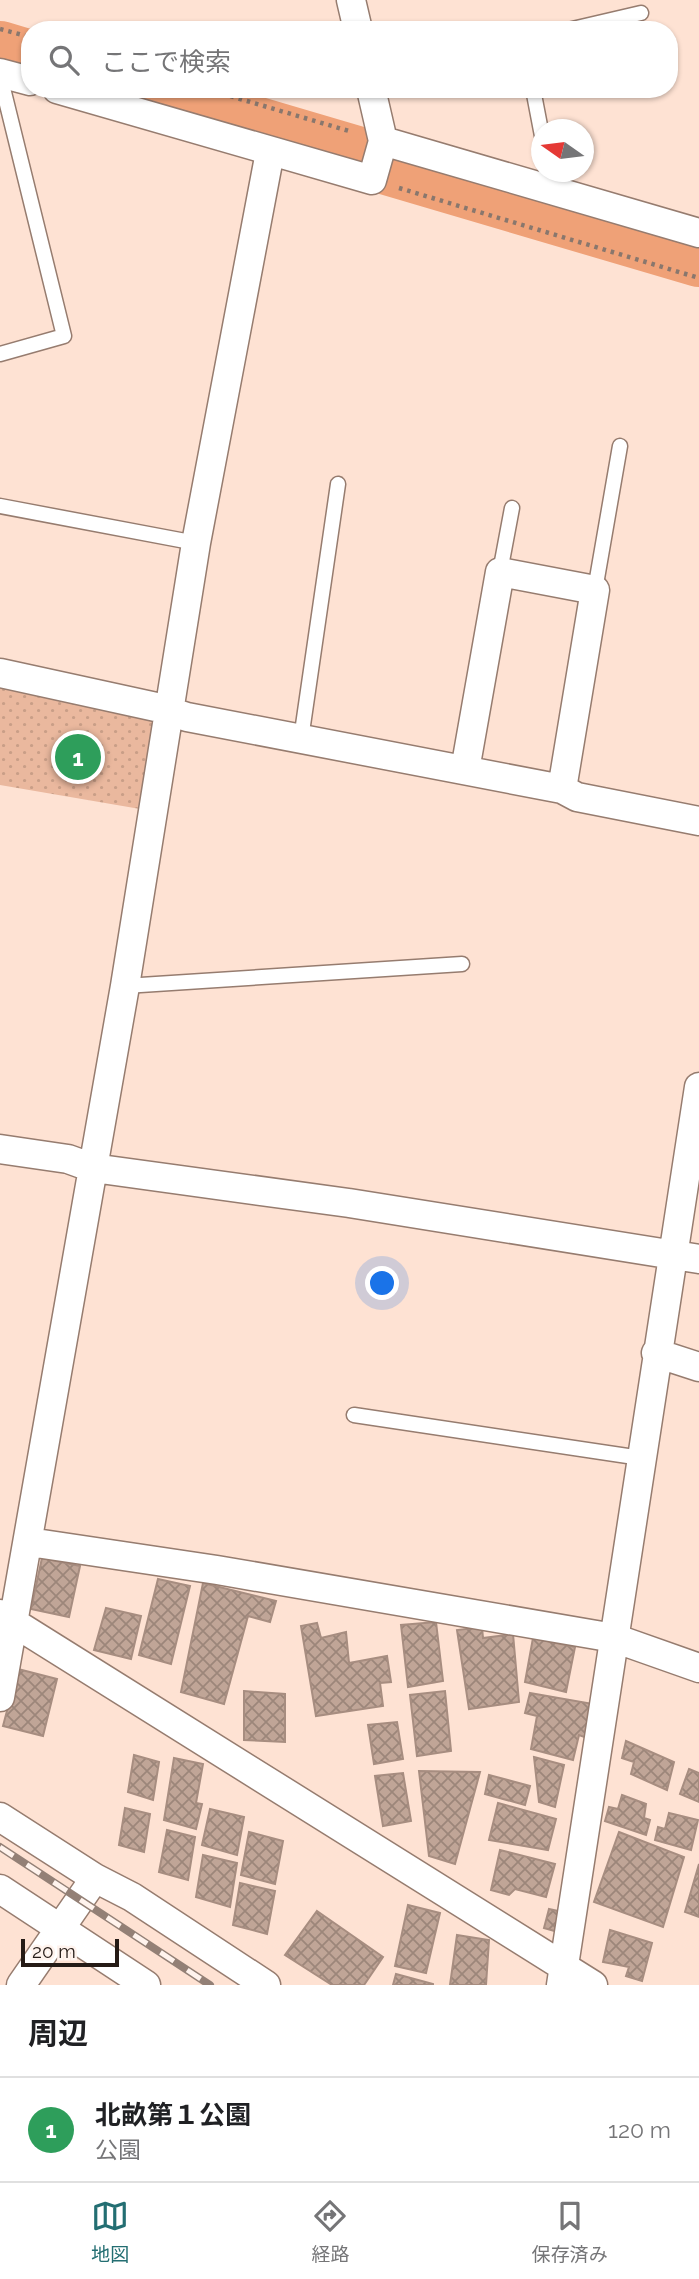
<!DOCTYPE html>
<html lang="ja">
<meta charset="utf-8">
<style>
body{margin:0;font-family:Raleway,"Noto Sans JP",sans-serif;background:#f6f6f6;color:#202124}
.compass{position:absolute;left:531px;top:119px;width:63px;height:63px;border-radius:50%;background:#fff;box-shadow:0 2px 5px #0004;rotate:284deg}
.scale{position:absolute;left:21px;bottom:18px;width:98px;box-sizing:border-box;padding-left:7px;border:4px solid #251b16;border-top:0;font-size:19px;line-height:24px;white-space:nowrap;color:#251b16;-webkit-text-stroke:5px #fff3ed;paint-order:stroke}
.you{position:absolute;left:383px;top:1284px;width:24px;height:24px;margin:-18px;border:5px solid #fff;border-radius:50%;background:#1a73e8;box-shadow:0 0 0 10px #1a73e833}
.badge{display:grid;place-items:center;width:46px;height:46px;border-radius:50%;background:#236e72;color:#fff;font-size:23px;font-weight:700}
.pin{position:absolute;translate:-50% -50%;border:4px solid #fff;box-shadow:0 2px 7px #0006}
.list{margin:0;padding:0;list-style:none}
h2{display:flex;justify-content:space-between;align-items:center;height:91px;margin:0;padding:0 28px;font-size:30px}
h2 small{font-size:23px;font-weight:400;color:#757577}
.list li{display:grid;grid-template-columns:46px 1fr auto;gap:21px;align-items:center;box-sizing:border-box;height:105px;padding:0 28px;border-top:2px solid #e0e0e0}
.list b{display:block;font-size:26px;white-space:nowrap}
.list p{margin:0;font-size:23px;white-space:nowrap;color:#757577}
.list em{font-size:23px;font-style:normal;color:#757577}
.icon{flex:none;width:38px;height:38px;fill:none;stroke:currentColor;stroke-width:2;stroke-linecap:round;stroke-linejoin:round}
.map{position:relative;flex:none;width:699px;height:1985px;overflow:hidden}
.search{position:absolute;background:#fff;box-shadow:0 2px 5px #0004;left:21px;right:21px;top:21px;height:77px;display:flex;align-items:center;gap:18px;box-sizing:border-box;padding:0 24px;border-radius:28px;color:#757577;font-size:26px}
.sheet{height:196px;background:#fff}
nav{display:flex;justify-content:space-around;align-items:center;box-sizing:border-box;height:98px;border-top:2px solid #e0e0e0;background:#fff;font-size:19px;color:#757577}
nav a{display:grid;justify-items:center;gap:4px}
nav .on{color:#236e72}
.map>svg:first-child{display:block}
</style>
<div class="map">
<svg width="699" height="1985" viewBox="0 0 699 1985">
<defs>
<pattern id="park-dots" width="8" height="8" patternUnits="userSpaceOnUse" patternTransform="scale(1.75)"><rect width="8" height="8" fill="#eab89e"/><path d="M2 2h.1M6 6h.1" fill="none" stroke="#c99e87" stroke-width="1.8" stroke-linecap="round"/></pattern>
<pattern id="building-cross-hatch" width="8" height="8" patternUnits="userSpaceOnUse" patternTransform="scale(1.75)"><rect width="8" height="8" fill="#c0a597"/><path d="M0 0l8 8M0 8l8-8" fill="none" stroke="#9c867a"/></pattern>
</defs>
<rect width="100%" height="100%" fill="#fee2d3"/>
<path fill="url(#park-dots)" d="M 0,683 L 151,714 L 160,730 L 146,810 L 0,785 Z"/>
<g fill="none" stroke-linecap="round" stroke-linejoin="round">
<path stroke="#efa177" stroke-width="60" d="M 0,51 L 30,60
M 129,89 L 699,257"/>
</g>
<path fill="url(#building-cross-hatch)" stroke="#a78d80" stroke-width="2" d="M 42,1558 L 80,1566 L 69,1617 L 31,1609 Z
M 158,1579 L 190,1586 L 171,1664 L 139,1655 Z
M 203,1583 L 276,1601 L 270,1622 L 248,1616 L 224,1704 L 181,1692 Z
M 106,1608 L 141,1616 L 131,1659 L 94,1650 Z
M 436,1622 L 443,1681 L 408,1687 L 401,1625 Z
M 317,1623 L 321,1638 L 346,1632 L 349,1663 L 387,1656 L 391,1682 L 380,1683 L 383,1706 L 316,1716 L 301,1626 Z
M 482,1627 L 483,1638 L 513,1634 L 519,1702 L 469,1709 L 457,1630 Z
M 533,1638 L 575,1647 L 566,1692 L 525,1682 Z
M 18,1669 L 57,1679 L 43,1736 L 3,1726 Z
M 244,1691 L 285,1694 L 285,1742 L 244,1740 Z
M 445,1691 L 451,1751 L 417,1756 L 410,1695 Z
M 530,1693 L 593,1704 L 587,1738 L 579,1735 L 573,1760 L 531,1749 L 537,1716 L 525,1713 Z
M 397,1722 L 403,1759 L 374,1764 L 368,1725 Z
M 626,1741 L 674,1762 L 667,1790 L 631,1774 L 634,1762 L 622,1758 Z
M 134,1755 L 159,1762 L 153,1800 L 128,1792 Z
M 534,1757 L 564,1765 L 555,1807 L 539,1802 Z
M 174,1758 L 203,1764 L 196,1803 L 202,1804 L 196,1829 L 164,1820 Z
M 689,1769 L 699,1773 L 699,1802 L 680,1794 Z
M 419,1771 L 480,1772 L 455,1864 L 429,1856 Z
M 403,1773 L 411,1821 L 383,1826 L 375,1776 Z
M 489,1775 L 530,1786 L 525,1805 L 485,1794 Z
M 622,1795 L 646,1804 L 644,1818 L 650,1820 L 646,1835 L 605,1821 L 609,1807 L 618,1809 Z
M 498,1803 L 556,1819 L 548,1850 L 489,1840 Z
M 125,1808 L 150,1814 L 144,1852 L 119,1845 Z
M 210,1809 L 244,1817 L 237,1855 L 202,1845 Z
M 669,1813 L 698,1820 L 691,1850 L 655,1840 L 658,1827 L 665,1829 Z
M 167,1830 L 195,1837 L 188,1880 L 159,1872 Z
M 249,1832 L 283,1841 L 275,1884 L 241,1875 Z
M 619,1832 L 684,1857 L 663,1927 L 594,1902 Z
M 500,1850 L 555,1864 L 546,1897 L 515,1889 L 509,1895 L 491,1890 Z
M 203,1855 L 237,1863 L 230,1907 L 196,1897 Z
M 699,1864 L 699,1917 L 685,1912 Z
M 240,1883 L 275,1891 L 267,1934 L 233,1925 Z
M 408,1905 L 440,1913 L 426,1973 L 395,1966 Z
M 549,1909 L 563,1912 L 558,1932 L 544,1928 Z
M 317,1911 L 383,1957 L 364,1985 L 332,1985 L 285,1955 Z
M 610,1930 L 652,1943 L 642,1981 L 626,1976 L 629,1967 L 603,1962 Z
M 457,1935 L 489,1940 L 486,1985 L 450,1985 Z
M 396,1974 L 433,1984 L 433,1985 L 393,1985 Z"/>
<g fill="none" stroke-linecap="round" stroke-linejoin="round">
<defs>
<path id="lane" d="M 568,30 L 641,13
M 0,76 L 64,336 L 0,354
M 533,89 L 542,136
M 0,506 L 196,543
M 500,572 L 512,508
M 595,590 L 620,446
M 301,739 L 338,484
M 125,986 L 462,964
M 354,1415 L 641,1458"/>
<path id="street" d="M 351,0 L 358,30
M 0,73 L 30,81
M 57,89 L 372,180 L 383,141 L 371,89
M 383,141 L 699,233
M 0,673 L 156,707 L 187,717 L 562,789 L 577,797 L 699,821
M 465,770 L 500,572 L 595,590 L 562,789
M 0,1149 L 68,1159 L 93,1168 L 349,1203 L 699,1259
M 656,1353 L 699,1367
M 29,1542 L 217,1570 L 614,1638 L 699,1668
M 0,1614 L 593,1985
M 0,1697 L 125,986 L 196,543 L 270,152
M 0,1817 L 95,1878 L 132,1897 L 266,1985
M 0,1889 L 146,1985
M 21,1985 L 95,1878
M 561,1985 L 699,1087"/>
</defs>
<use href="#lane" stroke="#967c6f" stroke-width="17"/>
<use href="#street" stroke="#967c6f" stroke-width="31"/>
<path stroke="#89776d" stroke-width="4.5" stroke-dasharray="3.5 5" stroke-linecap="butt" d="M 0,29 L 30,37
M 206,89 L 349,131
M 399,188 L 699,278"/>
<use href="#lane" stroke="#fff" stroke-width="14"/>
<use href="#street" stroke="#fff" stroke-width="28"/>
<defs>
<path id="rail" d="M 0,1847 L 210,1985"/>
</defs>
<use href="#rail" stroke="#938076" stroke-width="8"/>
<use href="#rail" stroke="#fff3ed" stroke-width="5" stroke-dasharray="16" stroke-linecap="butt"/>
</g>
</svg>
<svg class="compass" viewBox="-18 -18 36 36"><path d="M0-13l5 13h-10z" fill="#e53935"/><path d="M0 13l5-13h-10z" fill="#757577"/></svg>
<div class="scale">20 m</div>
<div class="you"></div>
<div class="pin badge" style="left:78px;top:757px;background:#2e9e5b">1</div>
<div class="search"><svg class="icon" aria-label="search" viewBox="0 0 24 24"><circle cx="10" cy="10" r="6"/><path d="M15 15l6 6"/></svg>ここで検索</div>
</div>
<section class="sheet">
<h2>周辺<small></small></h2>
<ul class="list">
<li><span class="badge" style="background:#2e9e5b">1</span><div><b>北畝第１公園</b><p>公園</p></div><em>120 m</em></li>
</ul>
</section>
<nav>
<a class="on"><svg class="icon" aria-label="map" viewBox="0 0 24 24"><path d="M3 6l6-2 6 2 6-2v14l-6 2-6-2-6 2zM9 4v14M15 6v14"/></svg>地図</a>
<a><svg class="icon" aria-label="directions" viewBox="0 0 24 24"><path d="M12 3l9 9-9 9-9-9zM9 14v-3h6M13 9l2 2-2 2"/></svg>経路</a>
<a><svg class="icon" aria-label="saved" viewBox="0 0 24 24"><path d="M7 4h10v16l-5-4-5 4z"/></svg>保存済み</a>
</nav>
